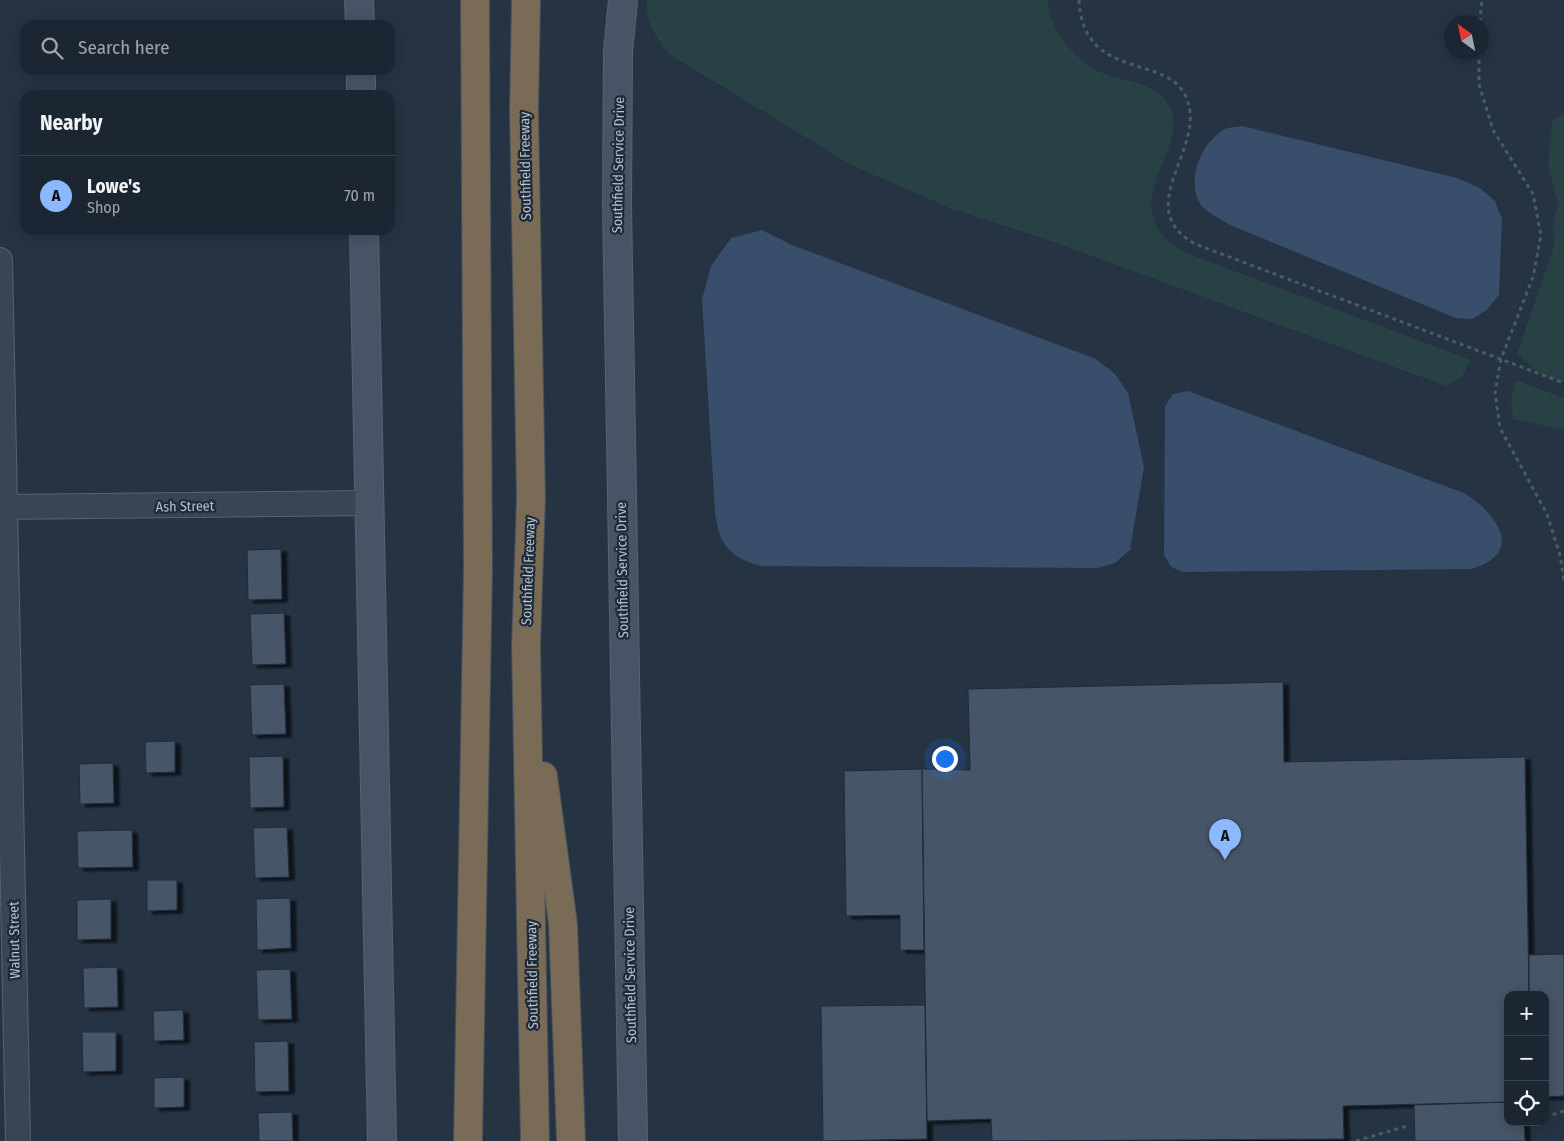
<!DOCTYPE html>
<meta charset="utf-8">
<style>
body{margin:0;font-family:"Fira Sans Condensed",sans-serif;background:#29323e;color:#f1f3f6}
.controls{position:absolute;right:15px;bottom:15px;display:grid;overflow:hidden;border-radius:10px;box-shadow:0 2px 12px #0003}
.controls button{width:45px;height:45px;display:grid;place-items:center;padding:0;border:0;border-bottom:1px solid #3a434d;background:#1c2632;color:#f1f3f6;font:25px sans-serif}
.compass{position:absolute;left:1444px;top:15px;width:45px;height:45px;border-radius:50%;background:#1c2632;box-shadow:0 2px 12px #0003;rotate:327deg}
.you{position:absolute;left:944px;top:758px;width:18px;height:18px;margin:-12px;border:4px solid #fff;border-radius:50%;background:#1a73e8;box-shadow:0 0 0 8px #1a73e833}
.badge{display:grid;place-items:center;width:32px;height:32px;border-radius:50%;background:#8cb9fd;color:#111;font-size:16px;font-weight:700}
.pin{position:absolute;translate:-50% -41px;filter:drop-shadow(0 1px 2px #0008)}
.pin::after{content:'';position:absolute;top:26px;width:18px;height:15px;background:inherit;clip-path:polygon(0 0,100% 0,50% 100%)}
.list{margin:0;padding:0;list-style:none}
h2{display:flex;justify-content:space-between;align-items:center;height:65px;margin:0;padding:0 20px;font-size:21px}
h2 small{font-size:16px;font-weight:400;color:#a0a5ac}
.list li{display:grid;grid-template-columns:32px 1fr auto;gap:15px;align-items:center;box-sizing:border-box;height:80px;padding:0 20px;border-top:1px solid #3a434d}
.list b{display:block;font-size:19px;white-space:nowrap}
.list p{margin:0;font-size:16px;white-space:nowrap;color:#a0a5ac}
.list em{font-size:16px;font-style:normal;color:#a0a5ac}
.icon{flex:none;width:28px;height:28px;fill:none;stroke:currentColor;stroke-width:2;stroke-linecap:round;stroke-linejoin:round}
.map{position:relative;flex:none;width:1564px;height:1141px;overflow:hidden}
.search{position:absolute;background:#1c2632;box-shadow:0 2px 12px #0003;left:20px;top:20px;width:375px;height:55px;display:flex;align-items:center;gap:12px;box-sizing:border-box;padding:0 18px;border-radius:15px;color:#a0a5ac;font-size:19px}
.panel{position:absolute;background:#1c2632;box-shadow:0 2px 12px #0003;left:20px;top:90px;width:375px;height:145px;border-radius:15px}
.map>svg:first-child{display:block}
</style>
<div class="map">
<svg width="1564" height="1141" viewBox="0 0 1564 1141">
<defs>
<filter id="shadow"><feDropShadow dx="5.5" dy="3" stdDeviation="1" flood-color="#0009"/></filter>
</defs>
<rect width="100%" height="100%" fill="#253343"/>
<path fill="#274144" d="M 647,0 L 1048,0 C 1047,27 1078,64 1102,73 C 1122,81 1152,82 1165,99 C 1198,141 1124,188 1163,236 C 1168,242 1178,247 1184,252 L 1471,360 L 1461,378 L 1446,386 L 1048,240 L 952,209 L 851,165 L 667,53 C 655,36 645,21 647,0 Z
M 1564,113 L 1564,383 L 1540,374 L 1517,354 L 1554,246 L 1553,223 L 1558,204 L 1548,165 L 1552,121 Z
M 1516,380 L 1564,398 L 1564,430 L 1513,419 L 1511,399 Z"/>
<path fill="#384e6b" d="M 1242,126 L 1457,178 L 1480,188 L 1495,201 L 1502,219 L 1499,295 L 1487,310 L 1472,319 L 1456,318 L 1230,225 C 1221,219 1204,212 1199,202 C 1187,178 1201,144 1223,130 C 1228,127 1236,127 1242,126 Z
M 762,230 L 792,245 L 1096,359 L 1115,374 L 1128,393 L 1144,467 L 1130,550 L 1115,563 L 1097,568 L 761,566 C 729,557 719,545 715,512 L 702,299 L 711,266 L 731,238 Z
M 1188,391 L 1464,493 C 1497,514 1526,553 1471,569 L 1183,572 L 1171,567 L 1164,555 L 1165,406 L 1173,394 Z"/>
<path fill="#465568" stroke="#202c3a" filter="url(#shadow)" d="M 281,549 L 282,599 L 248,600 L 247,550 Z
M 284,613 L 286,664 L 252,665 L 250,614 Z
M 1283,682 L 1284,762 L 1525,757 L 1529,995 L 1508,995 L 1508,1102 L 1343,1106 L 1344,1139 L 992,1141 L 991,1119 L 927,1121 L 922,769 L 970,770 L 968,689 Z
M 284,684 L 286,734 L 252,735 L 250,685 Z
M 175,741 L 175,772 L 146,773 L 145,742 Z
M 283,756 L 284,807 L 250,808 L 249,757 Z
M 113,763 L 114,803 L 80,804 L 79,764 Z
M 922,769 L 924,950 L 900,950 L 900,915 L 846,916 L 844,771 Z
M 287,827 L 289,877 L 255,878 L 253,828 Z
M 132,830 L 133,867 L 78,868 L 77,831 Z
M 147,880 L 177,880 L 177,910 L 147,911 Z
M 290,898 L 291,948 L 257,950 L 256,899 Z
M 111,899 L 111,939 L 77,940 L 77,900 Z
M 1564,954 L 1564,1096 L 1545,1097 L 1545,995 L 1529,995 L 1529,955 Z
M 117,967 L 118,1007 L 84,1008 L 83,968 Z
M 290,969 L 292,1019 L 258,1020 L 256,970 Z
M 925,1005 L 927,1139 L 823,1141 L 821,1006 Z
M 183,1010 L 184,1040 L 154,1041 L 153,1011 Z
M 82,1032 L 116,1032 L 116,1071 L 83,1072 Z
M 288,1041 L 289,1091 L 255,1092 L 254,1042 Z
M 184,1077 L 184,1107 L 154,1108 L 154,1078 Z
M 1508,1102 L 1508,1122 L 1524,1122 L 1525,1141 L 1415,1141 L 1414,1105 Z
M 292,1112 L 293,1141 L 259,1141 L 258,1113 Z"/>
<g fill="none" stroke-linecap="round" stroke-linejoin="round">
<defs>
<path id="street" d="M 0,260 L 18,1141
M 0,507 L 369,503"/>
<path id="secondary" d="M 359,0 L 360,25
M 623,0 L 618,52 L 617,204 L 633,1141
M 361,70 L 361,95
M 364,230 L 382,1141"/>
<path id="highway" d="M 526,0 L 524,111 L 531,498 L 526,646 L 535,1141
M 543,776 L 563,924 L 571,1141
M 468,1141 L 478,568 L 475,0"/>
</defs>
<use href="#street" stroke="#586370" stroke-width="26"/>
<use href="#secondary" stroke="#586370" stroke-width="30"/>
<use href="#highway" stroke="#44505d" stroke-width="30"/>
<path stroke="#465e61" stroke-width="3" stroke-dasharray="4 4" stroke-linecap="butt" d="M 1079,0 C 1083,82 1167,53 1186,97 C 1209,147 1129,207 1195,244 L 1564,383
M 1480,22 L 1482,0
M 1479,52 L 1479,84 L 1493,130 L 1533,194 L 1541,235 L 1533,277 L 1501,359 L 1495,393 L 1500,428 L 1547,514 L 1560,555 L 1564,581
M 1545,1117 L 1564,1111
M 1356,1141 L 1407,1126"/>
<use href="#street" stroke="#3a4553" stroke-width="24"/>
<use href="#secondary" stroke="#485466" stroke-width="28"/>
<use href="#highway" stroke="#796b56" stroke-width="28"/>
</g>
<g text-anchor="middle" stroke-width="4.5" stroke-linejoin="round" paint-order="stroke">
<g font-size="14" fill="#b7c0cd" stroke="#1e2a38">
<text transform="translate(618 165) rotate(-89)" y="5">Southfield Service Drive</text>
<text transform="translate(525 166) rotate(-91)" y="5">Southfield Freeway</text>
<text transform="translate(185 506) rotate(-1)" y="5">Ash Street</text>
<text transform="translate(622 570) rotate(-91)" y="5">Southfield Service Drive</text>
<text transform="translate(528 571) rotate(-88)" y="5">Southfield Freeway</text>
<text transform="translate(14 940) rotate(-91)" y="5">Walnut Street</text>
<text transform="translate(532 975) rotate(-91)" y="5">Southfield Freeway</text>
<text transform="translate(630 975) rotate(-91)" y="5">Southfield Service Drive</text>
</g>
</g>
</svg>
<div class="controls">
<button>+</button>
<button>−</button>
<button><svg class="icon" aria-label="locate" viewBox="0 0 24 24"><circle cx="12" cy="12" r="6"/><path d="M12 2v4M12 18v4M2 12h4M18 12h4"/></svg></button>
</div>
<svg class="compass" viewBox="-18 -18 36 36"><path d="M0-13l5 13h-10z" fill="#e53935"/><path d="M0 13l5-13h-10z" fill="#a0a5ac"/></svg>
<div class="you"></div>
<div class="pin badge" style="left:1225px;top:860px">A</div>
<div class="search"><svg class="icon" aria-label="search" viewBox="0 0 24 24"><circle cx="10" cy="10" r="6"/><path d="M15 15l6 6"/></svg>Search here</div>
<section class="panel">
<h2>Nearby<small></small></h2>
<ul class="list">
<li><span class="badge">A</span><div><b>Lowe's</b><p>Shop</p></div><em>70 m</em></li>
</ul>
</section>
</div>
